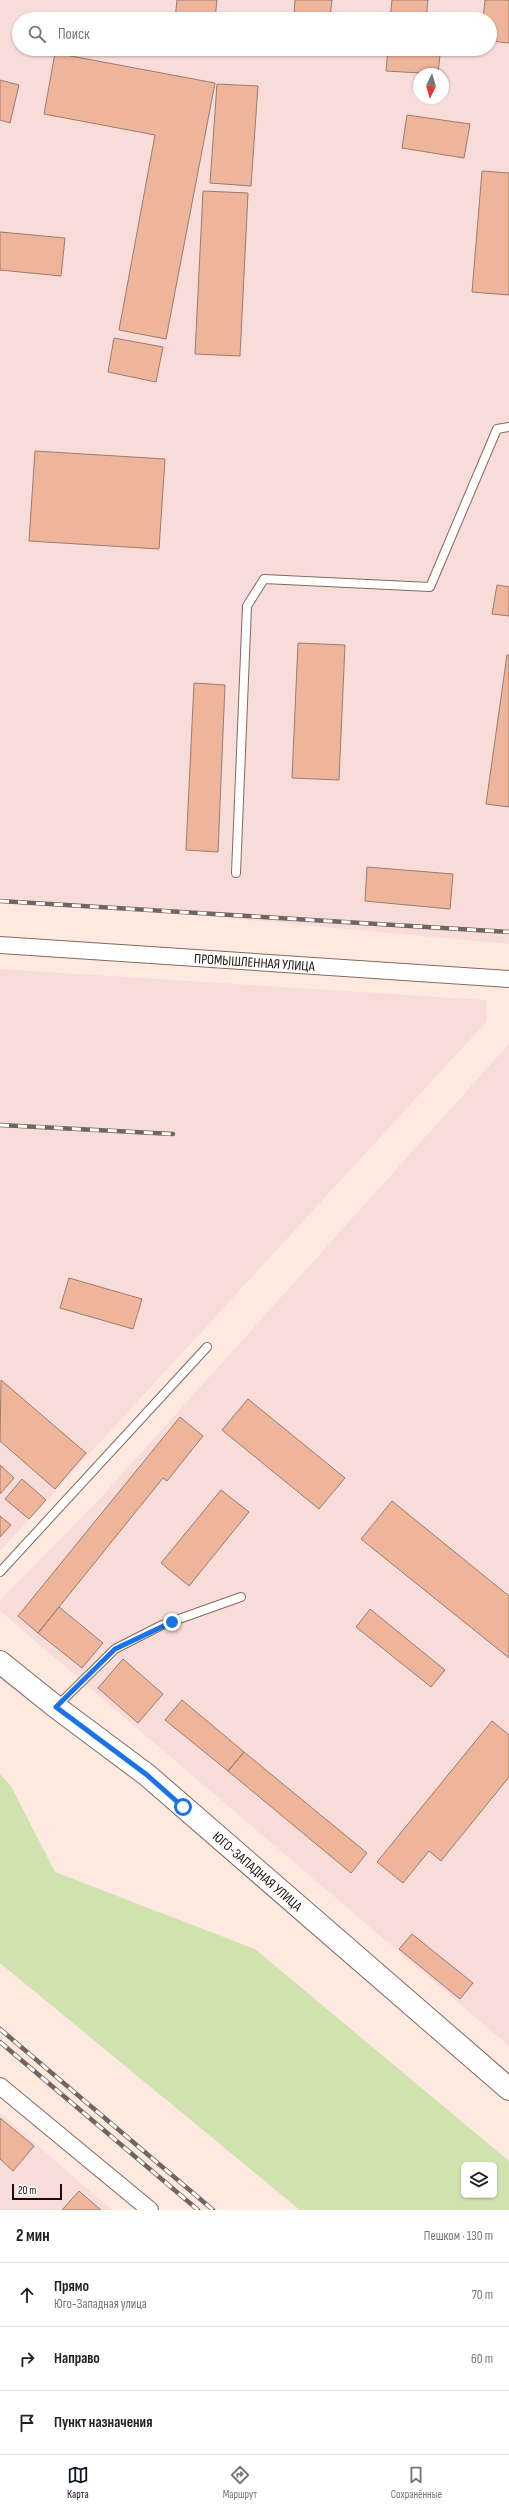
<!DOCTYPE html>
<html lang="ru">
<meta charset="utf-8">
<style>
body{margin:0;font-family:"Sofia Sans Condensed",sans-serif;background:#f6f6f6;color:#222}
.controls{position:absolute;right:12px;bottom:12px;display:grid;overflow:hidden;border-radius:6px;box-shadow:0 1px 3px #0004}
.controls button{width:36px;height:36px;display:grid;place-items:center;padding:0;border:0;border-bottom:1px solid #e0e0e0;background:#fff;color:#222;font:20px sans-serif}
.compass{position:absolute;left:413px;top:68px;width:36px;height:36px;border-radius:50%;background:#fff;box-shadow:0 1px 3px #0004;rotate:185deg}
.scale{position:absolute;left:12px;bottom:10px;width:50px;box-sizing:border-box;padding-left:4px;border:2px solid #180d08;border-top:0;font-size:11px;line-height:14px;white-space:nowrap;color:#180d08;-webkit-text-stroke:3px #fff;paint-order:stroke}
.stop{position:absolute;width:12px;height:12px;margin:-9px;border:3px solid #1a73e8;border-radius:50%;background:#fff}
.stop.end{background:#1a73e8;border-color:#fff;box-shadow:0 1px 4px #0008}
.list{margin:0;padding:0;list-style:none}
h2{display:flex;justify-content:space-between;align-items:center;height:52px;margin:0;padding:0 16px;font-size:17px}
h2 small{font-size:13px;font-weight:400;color:#767676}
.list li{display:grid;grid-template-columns:26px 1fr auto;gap:12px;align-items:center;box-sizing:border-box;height:64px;padding:0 16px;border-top:1px solid #e0e0e0}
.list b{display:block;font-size:15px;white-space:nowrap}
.list p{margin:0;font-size:13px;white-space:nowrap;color:#767676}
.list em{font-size:13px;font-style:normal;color:#767676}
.icon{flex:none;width:22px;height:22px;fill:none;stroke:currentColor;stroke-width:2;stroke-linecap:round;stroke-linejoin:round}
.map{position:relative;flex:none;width:509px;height:2210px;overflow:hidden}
.search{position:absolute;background:#fff;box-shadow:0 1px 3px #0004;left:12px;right:12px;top:12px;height:44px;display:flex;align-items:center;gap:10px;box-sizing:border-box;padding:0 14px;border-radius:22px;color:#767676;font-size:15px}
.sheet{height:244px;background:#fff}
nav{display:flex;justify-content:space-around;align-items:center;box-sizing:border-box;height:56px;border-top:1px solid #e0e0e0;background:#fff;font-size:11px;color:#767676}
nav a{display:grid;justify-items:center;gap:2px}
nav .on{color:#111827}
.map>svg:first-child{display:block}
</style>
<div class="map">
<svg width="509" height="2210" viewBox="0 0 509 2210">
<rect width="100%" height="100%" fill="#fde9e0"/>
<path fill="#f7dcda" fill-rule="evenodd" d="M 0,0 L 509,0 L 509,944 L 0,897 ZM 19,19 L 490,19 L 490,49 L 19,49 ZM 419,74 L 443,74 L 443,98 L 419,98 Z
M 0,969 L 486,1000 L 487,1021 L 0,1551 Z
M 509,1044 L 509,2046 L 0,1611 L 0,1600 L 94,1505 Z
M 0,2113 L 112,2210 L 0,2210 Z"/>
<path fill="#d0e3af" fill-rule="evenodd" d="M 0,1774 L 11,1786 L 55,1872 L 255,1949 L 509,2161 L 509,2210 L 300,2210 L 0,1963 ZM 464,2165 L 494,2165 L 494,2195 L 464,2195 Z"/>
<path fill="#eeb59b" stroke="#997c6f" d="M 177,0 L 217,0 L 215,19 L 175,19 Z
M 295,0 L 332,0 L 330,18 L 294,14 Z
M 392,0 L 428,0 L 426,19 L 390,19 Z
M 485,0 L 509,0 L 509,43 L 490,41 L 490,19 L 483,19 Z
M 388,49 L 440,55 L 438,74 L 386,71 Z
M 55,53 L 215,83 L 166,339 L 119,330 L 155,135 L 44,114 Z
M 0,80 L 19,85 L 10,123 L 0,120 Z
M 217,84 L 258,86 L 251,186 L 210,183 Z
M 407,115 L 470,124 L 464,158 L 402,148 Z
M 482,171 L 509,173 L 509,295 L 472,292 Z
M 203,191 L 248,193 L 240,356 L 195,354 Z
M 0,232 L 65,238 L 61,276 L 0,270 Z
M 114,338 L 163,347 L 156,382 L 108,372 Z
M 35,451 L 165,459 L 159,549 L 29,541 Z
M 497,585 L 509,587 L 509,616 L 492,614 Z
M 298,643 L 345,645 L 339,780 L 292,778 Z
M 507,655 L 509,655 L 509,807 L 486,804 Z
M 194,683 L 225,685 L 218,852 L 186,850 Z
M 367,867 L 453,874 L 450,909 L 365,901 Z
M 69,1278 L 142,1299 L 133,1329 L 60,1308 Z
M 1,1380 L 86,1453 L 55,1489 L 0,1441 Z
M 248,1399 L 345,1478 L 319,1509 L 222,1430 Z
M 180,1417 L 203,1436 L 167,1481 L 163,1478 L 38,1633 L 18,1616 Z
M 0,1465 L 14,1478 L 0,1494 Z
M 22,1479 L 46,1500 L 29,1519 L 5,1499 Z
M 221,1490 L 249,1512 L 189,1586 L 161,1563 Z
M 392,1501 L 509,1596 L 509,1658 L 361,1539 Z
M 0,1516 L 11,1525 L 0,1537 Z
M 59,1607 L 103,1643 L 82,1668 L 38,1633 Z
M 370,1609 L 445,1670 L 431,1687 L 356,1627 Z
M 123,1659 L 163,1694 L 138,1723 L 98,1688 Z
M 182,1700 L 244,1752 L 228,1771 L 165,1720 Z
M 492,1721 L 509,1735 L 509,1777 L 441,1861 L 429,1851 L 403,1883 L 377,1862 Z
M 244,1752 L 367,1853 L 351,1873 L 228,1771 Z
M 412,1934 L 473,1983 L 460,1999 L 399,1949 Z
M 0,2118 L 34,2146 L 13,2171 L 0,2159 Z
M 79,2191 L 101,2210 L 62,2210 Z"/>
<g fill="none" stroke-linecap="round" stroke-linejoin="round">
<defs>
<path id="service" d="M 236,873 L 247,606 L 264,579 L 430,587 L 497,429 L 509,427
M 0,1572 L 207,1347
M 57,1706 L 115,1649 L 162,1625 L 241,1597"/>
<g id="minor">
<path id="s1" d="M 0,945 L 509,979"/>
<path d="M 0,2086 L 150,2210"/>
</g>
<g id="primary">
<path id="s2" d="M 0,1662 L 56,1707 L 147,1775 L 509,2089"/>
</g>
</defs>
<use href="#service" stroke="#85695c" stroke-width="10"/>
<use href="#minor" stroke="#85695c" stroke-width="18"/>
<use href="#primary" stroke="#85695c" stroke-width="24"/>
<use href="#service" stroke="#fff" stroke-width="8"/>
<use href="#minor" stroke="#fff" stroke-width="16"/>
<use href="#primary" stroke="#fff" stroke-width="22"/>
<defs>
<path id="rail" d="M 0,901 L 509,932
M 0,1125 L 173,1134
M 0,2029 L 213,2210
M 0,2042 L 198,2210"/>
</defs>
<use href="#rail" stroke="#73645e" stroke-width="4.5"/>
<use href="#rail" stroke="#fff" stroke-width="3" stroke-dasharray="9" stroke-linecap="butt"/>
</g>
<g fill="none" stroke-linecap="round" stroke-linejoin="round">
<path stroke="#1a73e8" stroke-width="5" d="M 172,1622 L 115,1649 L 56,1707 L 147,1775 L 183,1807"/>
</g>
<g text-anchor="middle" stroke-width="3" stroke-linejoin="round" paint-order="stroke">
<g font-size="14" fill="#180d08" stroke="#fff">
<text dy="5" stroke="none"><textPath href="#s1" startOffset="255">ПРОМЫШЛЕННАЯ УЛИЦА</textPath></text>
<text dy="5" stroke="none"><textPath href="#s2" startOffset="332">ЮГО-ЗАПАДНАЯ УЛИЦА</textPath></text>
</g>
</g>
</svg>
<div class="controls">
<button><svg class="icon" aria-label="layers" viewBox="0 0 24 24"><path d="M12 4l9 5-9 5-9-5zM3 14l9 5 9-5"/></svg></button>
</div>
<svg class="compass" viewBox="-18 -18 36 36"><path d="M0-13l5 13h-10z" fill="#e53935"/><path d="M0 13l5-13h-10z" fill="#767676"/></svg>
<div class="scale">20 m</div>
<div class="stop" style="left:183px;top:1807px"></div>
<div class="stop end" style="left:172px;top:1622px"></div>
<div class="search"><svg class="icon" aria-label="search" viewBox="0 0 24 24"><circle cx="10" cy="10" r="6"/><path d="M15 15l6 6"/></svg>Поиск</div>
</div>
<section class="sheet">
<h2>2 мин<small>Пешком · 130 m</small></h2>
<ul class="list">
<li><svg class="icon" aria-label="ahead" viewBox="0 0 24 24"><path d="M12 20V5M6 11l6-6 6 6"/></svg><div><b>Прямо</b><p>Юго-Западная улица</p></div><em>70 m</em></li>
<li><svg class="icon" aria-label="right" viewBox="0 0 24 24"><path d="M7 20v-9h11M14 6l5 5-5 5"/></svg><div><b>Направо</b></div><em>60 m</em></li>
<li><svg class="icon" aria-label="arrive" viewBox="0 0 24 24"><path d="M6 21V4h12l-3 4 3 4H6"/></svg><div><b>Пункт назначения</b></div></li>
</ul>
</section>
<nav>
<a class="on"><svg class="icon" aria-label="map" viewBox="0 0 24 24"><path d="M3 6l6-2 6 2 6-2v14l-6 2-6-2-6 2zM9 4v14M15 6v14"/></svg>Карта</a>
<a><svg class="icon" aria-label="directions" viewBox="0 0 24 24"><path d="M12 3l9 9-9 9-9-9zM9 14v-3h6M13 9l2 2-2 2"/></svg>Маршрут</a>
<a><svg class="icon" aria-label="saved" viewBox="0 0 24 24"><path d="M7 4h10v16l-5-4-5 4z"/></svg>Сохранённые</a>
</nav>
